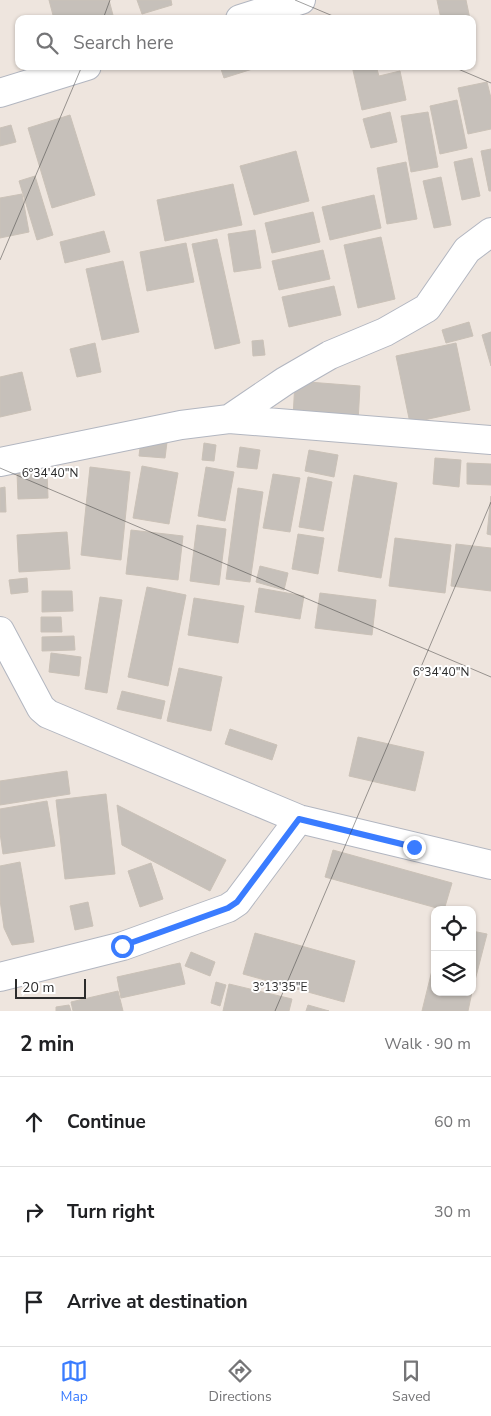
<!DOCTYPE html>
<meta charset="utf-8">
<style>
body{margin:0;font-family:"Nunito Sans",sans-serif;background:#f6f6f6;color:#202124}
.controls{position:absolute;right:15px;bottom:15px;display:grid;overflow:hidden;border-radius:10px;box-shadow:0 1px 4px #0004}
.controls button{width:45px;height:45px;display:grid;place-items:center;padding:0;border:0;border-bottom:1px solid #e0e0e0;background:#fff;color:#202124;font:25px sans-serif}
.scale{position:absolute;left:15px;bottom:12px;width:71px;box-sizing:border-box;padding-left:5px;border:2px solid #2c2c2c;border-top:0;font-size:14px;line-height:18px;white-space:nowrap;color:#2c2c2c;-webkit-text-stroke:4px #fff;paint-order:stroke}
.stop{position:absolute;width:15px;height:15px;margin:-11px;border:4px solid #3a7cff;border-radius:50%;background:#fff}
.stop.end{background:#3a7cff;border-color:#fff;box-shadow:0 1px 5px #0008}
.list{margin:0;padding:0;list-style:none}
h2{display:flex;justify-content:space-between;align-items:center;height:65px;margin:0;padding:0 20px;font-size:21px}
h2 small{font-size:16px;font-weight:400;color:#757577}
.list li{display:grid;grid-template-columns:32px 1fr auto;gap:15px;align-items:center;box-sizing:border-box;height:90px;padding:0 20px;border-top:1px solid #e0e0e0}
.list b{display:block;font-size:19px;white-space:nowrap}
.list em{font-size:16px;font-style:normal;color:#757577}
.icon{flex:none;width:28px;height:28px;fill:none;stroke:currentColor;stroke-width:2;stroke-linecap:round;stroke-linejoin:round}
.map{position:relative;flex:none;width:491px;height:1011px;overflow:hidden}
.search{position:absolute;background:#fff;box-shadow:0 1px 4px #0004;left:15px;right:15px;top:15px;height:55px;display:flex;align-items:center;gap:12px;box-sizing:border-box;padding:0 18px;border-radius:10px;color:#757577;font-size:19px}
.sheet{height:335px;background:#fff}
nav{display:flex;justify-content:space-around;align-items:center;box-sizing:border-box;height:70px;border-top:1px solid #e0e0e0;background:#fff;font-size:14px;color:#757577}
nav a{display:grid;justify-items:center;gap:2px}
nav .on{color:#3a7cff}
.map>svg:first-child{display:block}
</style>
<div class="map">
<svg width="491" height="1011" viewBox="0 0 491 1011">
<rect width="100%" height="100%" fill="#eee5de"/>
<path fill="#c6c0ba" stroke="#cac1b7" d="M 49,0 L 109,0 L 114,19 L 54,19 Z
M 137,0 L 171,0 L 172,5 L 142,14 Z
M 437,0 L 466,0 L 470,19 L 441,19 Z
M 220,66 L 262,66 L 224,78 Z
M 352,66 L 376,66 L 379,76 L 400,71 L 406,100 L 362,110 Z
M 487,82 L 491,98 L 491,129 L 468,134 L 458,88 Z
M 457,100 L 467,148 L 440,154 L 430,106 Z
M 390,112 L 397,142 L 371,148 L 363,119 Z
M 428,112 L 438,167 L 411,172 L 401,116 Z
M 70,115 L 95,195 L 52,208 L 28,128 Z
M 11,125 L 16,142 L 0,146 L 0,128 Z
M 491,149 L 491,191 L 489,191 L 481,151 Z
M 296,151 L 309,201 L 254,215 L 240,166 Z
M 472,158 L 480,196 L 462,200 L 454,162 Z
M 406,162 L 417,219 L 387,224 L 377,168 Z
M 35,176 L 53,235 L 37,240 L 19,181 Z
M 441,177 L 451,225 L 434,228 L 423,181 Z
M 233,184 L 242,225 L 165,241 L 157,200 Z
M 22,194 L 29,232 L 0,238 L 0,198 Z
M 374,195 L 381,228 L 330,240 L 322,207 Z
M 313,212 L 320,242 L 272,253 L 265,223 Z
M 255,230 L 261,268 L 234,272 L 228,234 Z
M 104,231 L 110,252 L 65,263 L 60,242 Z
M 381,237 L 395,299 L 358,308 L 344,245 Z
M 217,239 L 240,343 L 215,349 L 192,244 Z
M 186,243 L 194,282 L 147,291 L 140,252 Z
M 323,250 L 330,279 L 279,290 L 272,261 Z
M 123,261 L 139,332 L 102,340 L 86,269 Z
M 334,286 L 341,315 L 289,327 L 282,297 Z
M 469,322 L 473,336 L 446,343 L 442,330 Z
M 491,332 L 491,366 L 482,335 Z
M 263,340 L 265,355 L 253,356 L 252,341 Z
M 95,343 L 101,372 L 77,377 L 70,349 Z
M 456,343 L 470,410 L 410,423 L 396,356 Z
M 22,372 L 31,410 L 0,417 L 0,377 Z
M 295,381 L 360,386 L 358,422 L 293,418 Z
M 141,440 L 167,442 L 165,458 L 139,456 Z
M 204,443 L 216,445 L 214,461 L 202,460 Z
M 240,447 L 260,450 L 257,469 L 237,467 Z
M 309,450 L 338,455 L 334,477 L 305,471 Z
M 435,458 L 461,460 L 459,487 L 433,484 Z
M 467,463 L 491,464 L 491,485 L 467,484 Z
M 142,466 L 178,473 L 169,524 L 133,518 Z
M 90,467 L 130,472 L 121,560 L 81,555 Z
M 206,467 L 234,472 L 225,521 L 198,516 Z
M 47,470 L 48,498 L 18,499 L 17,472 Z
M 273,474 L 300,478 L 290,532 L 263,528 Z
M 354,475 L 397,483 L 381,578 L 338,571 Z
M 308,477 L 332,482 L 323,531 L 299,527 Z
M 5,487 L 6,512 L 0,512 L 0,488 Z
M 238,488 L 263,492 L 250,582 L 226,579 Z
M 491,496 L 491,535 L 487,534 Z
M 197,525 L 226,529 L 219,585 L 190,581 Z
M 131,530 L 183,536 L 178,580 L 126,574 Z
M 67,532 L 70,569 L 19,572 L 17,535 Z
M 298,534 L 324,538 L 318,574 L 292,569 Z
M 395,538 L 451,545 L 445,593 L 389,586 Z
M 456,544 L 491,548 L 491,591 L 451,586 Z
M 260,566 L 288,573 L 284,590 L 256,582 Z
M 27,578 L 28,592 L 11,594 L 9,580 Z
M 147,587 L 186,595 L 168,686 L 128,677 Z
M 259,588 L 304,596 L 300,619 L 255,612 Z
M 42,591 L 72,591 L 73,611 L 42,612 Z
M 320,593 L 376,600 L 372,635 L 315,628 Z
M 100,597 L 122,600 L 107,693 L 85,689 Z
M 194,598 L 244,606 L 238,643 L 188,635 Z
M 41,617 L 61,617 L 62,632 L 41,632 Z
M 74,636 L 75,650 L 42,651 L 42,637 Z
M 51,653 L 81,657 L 79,676 L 49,672 Z
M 179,668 L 222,677 L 211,731 L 167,721 Z
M 122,691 L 165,701 L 161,719 L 117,709 Z
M 230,729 L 277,745 L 272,760 L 225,744 Z
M 358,737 L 424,752 L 415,791 L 349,776 Z
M 67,771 L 70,794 L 0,805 L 0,781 Z
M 106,794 L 115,874 L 65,879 L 56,800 Z
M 47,801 L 55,846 L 3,854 L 0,833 L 0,809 Z
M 117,805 L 226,860 L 210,891 L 122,845 Z
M 333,850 L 452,883 L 444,910 L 325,877 Z
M 20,862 L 34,942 L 12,945 L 4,928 L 0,900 L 0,866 Z
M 151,863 L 163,899 L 140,907 L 128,871 Z
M 88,902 L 93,926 L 75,930 L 70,906 Z
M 472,931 L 487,934 L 472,992 Z
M 255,933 L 355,961 L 344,1002 L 243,974 Z
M 191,952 L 215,962 L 210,976 L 185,966 Z
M 435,958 L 435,992 L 472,992 L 468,1011 L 422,1011 Z
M 180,963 L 185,984 L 121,998 L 117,977 Z
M 216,982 L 226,985 L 220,1006 L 211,1003 Z
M 229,984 L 292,999 L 289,1011 L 223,1011 Z
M 118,991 L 123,1011 L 73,1011 L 71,1002 Z
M 69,1005 L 71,1011 L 56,1011 L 56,1007 Z
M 308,1005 L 329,1011 L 306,1011 Z"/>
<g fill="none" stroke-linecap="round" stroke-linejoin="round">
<defs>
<path id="minor" d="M 240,19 L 301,0
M 0,93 L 87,66
M 229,419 L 285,381 L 330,355 L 385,332 L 427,308 L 467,250 L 491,232
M 0,462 L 181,425 L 229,419 L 491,440
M 0,631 L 41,708 L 48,714 L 299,819 L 491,865
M 0,977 L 123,946 L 228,908 L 237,902 L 299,819"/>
</defs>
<use href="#minor" stroke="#b2b6c0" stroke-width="30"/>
<use href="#minor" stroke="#fff" stroke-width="28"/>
</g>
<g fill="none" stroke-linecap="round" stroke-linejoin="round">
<path stroke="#3a7cff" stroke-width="6" d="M 122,946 L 228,908 L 237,902 L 299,819 L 414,847"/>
</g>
<path fill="none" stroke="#2c2c2c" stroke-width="1" stroke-opacity="0.45" d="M 295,0 L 340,19M 103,19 L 110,0M 451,66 L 491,83M 0,260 L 82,66M 0,468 L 491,677M 275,1011 L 491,502"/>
<g font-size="12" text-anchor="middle" fill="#2c2c2c" stroke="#fff" stroke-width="4" stroke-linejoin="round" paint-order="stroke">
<text x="50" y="477">6°34'40"N</text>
<text x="441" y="676">6°34'40"N</text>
<text x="280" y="991">3°13'35"E</text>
</g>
</svg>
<div class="controls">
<button><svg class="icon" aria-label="locate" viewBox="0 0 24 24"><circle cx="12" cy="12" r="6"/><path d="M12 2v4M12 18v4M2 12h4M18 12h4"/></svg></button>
<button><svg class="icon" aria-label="layers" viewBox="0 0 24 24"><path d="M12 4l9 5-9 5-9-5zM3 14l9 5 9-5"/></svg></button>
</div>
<div class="scale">20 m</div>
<div class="stop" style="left:122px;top:946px"></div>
<div class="stop end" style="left:414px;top:847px"></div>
<div class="search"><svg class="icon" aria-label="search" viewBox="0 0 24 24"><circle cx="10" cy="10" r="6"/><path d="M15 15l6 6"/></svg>Search here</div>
</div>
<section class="sheet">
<h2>2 min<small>Walk · 90 m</small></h2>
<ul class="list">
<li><svg class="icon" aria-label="ahead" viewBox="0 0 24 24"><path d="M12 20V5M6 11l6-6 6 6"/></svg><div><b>Continue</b></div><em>60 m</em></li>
<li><svg class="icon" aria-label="right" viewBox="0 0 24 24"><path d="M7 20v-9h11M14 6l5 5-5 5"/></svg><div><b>Turn right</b></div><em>30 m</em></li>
<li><svg class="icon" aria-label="arrive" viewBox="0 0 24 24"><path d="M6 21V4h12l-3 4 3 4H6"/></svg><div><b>Arrive at destination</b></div></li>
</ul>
</section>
<nav>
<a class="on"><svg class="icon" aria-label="map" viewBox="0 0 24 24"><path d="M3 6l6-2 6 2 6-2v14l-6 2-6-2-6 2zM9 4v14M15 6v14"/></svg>Map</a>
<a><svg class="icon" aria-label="directions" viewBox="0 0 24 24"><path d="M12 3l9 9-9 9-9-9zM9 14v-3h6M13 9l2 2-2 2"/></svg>Directions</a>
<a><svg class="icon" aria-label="saved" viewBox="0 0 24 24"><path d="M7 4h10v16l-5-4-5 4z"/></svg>Saved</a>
</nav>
